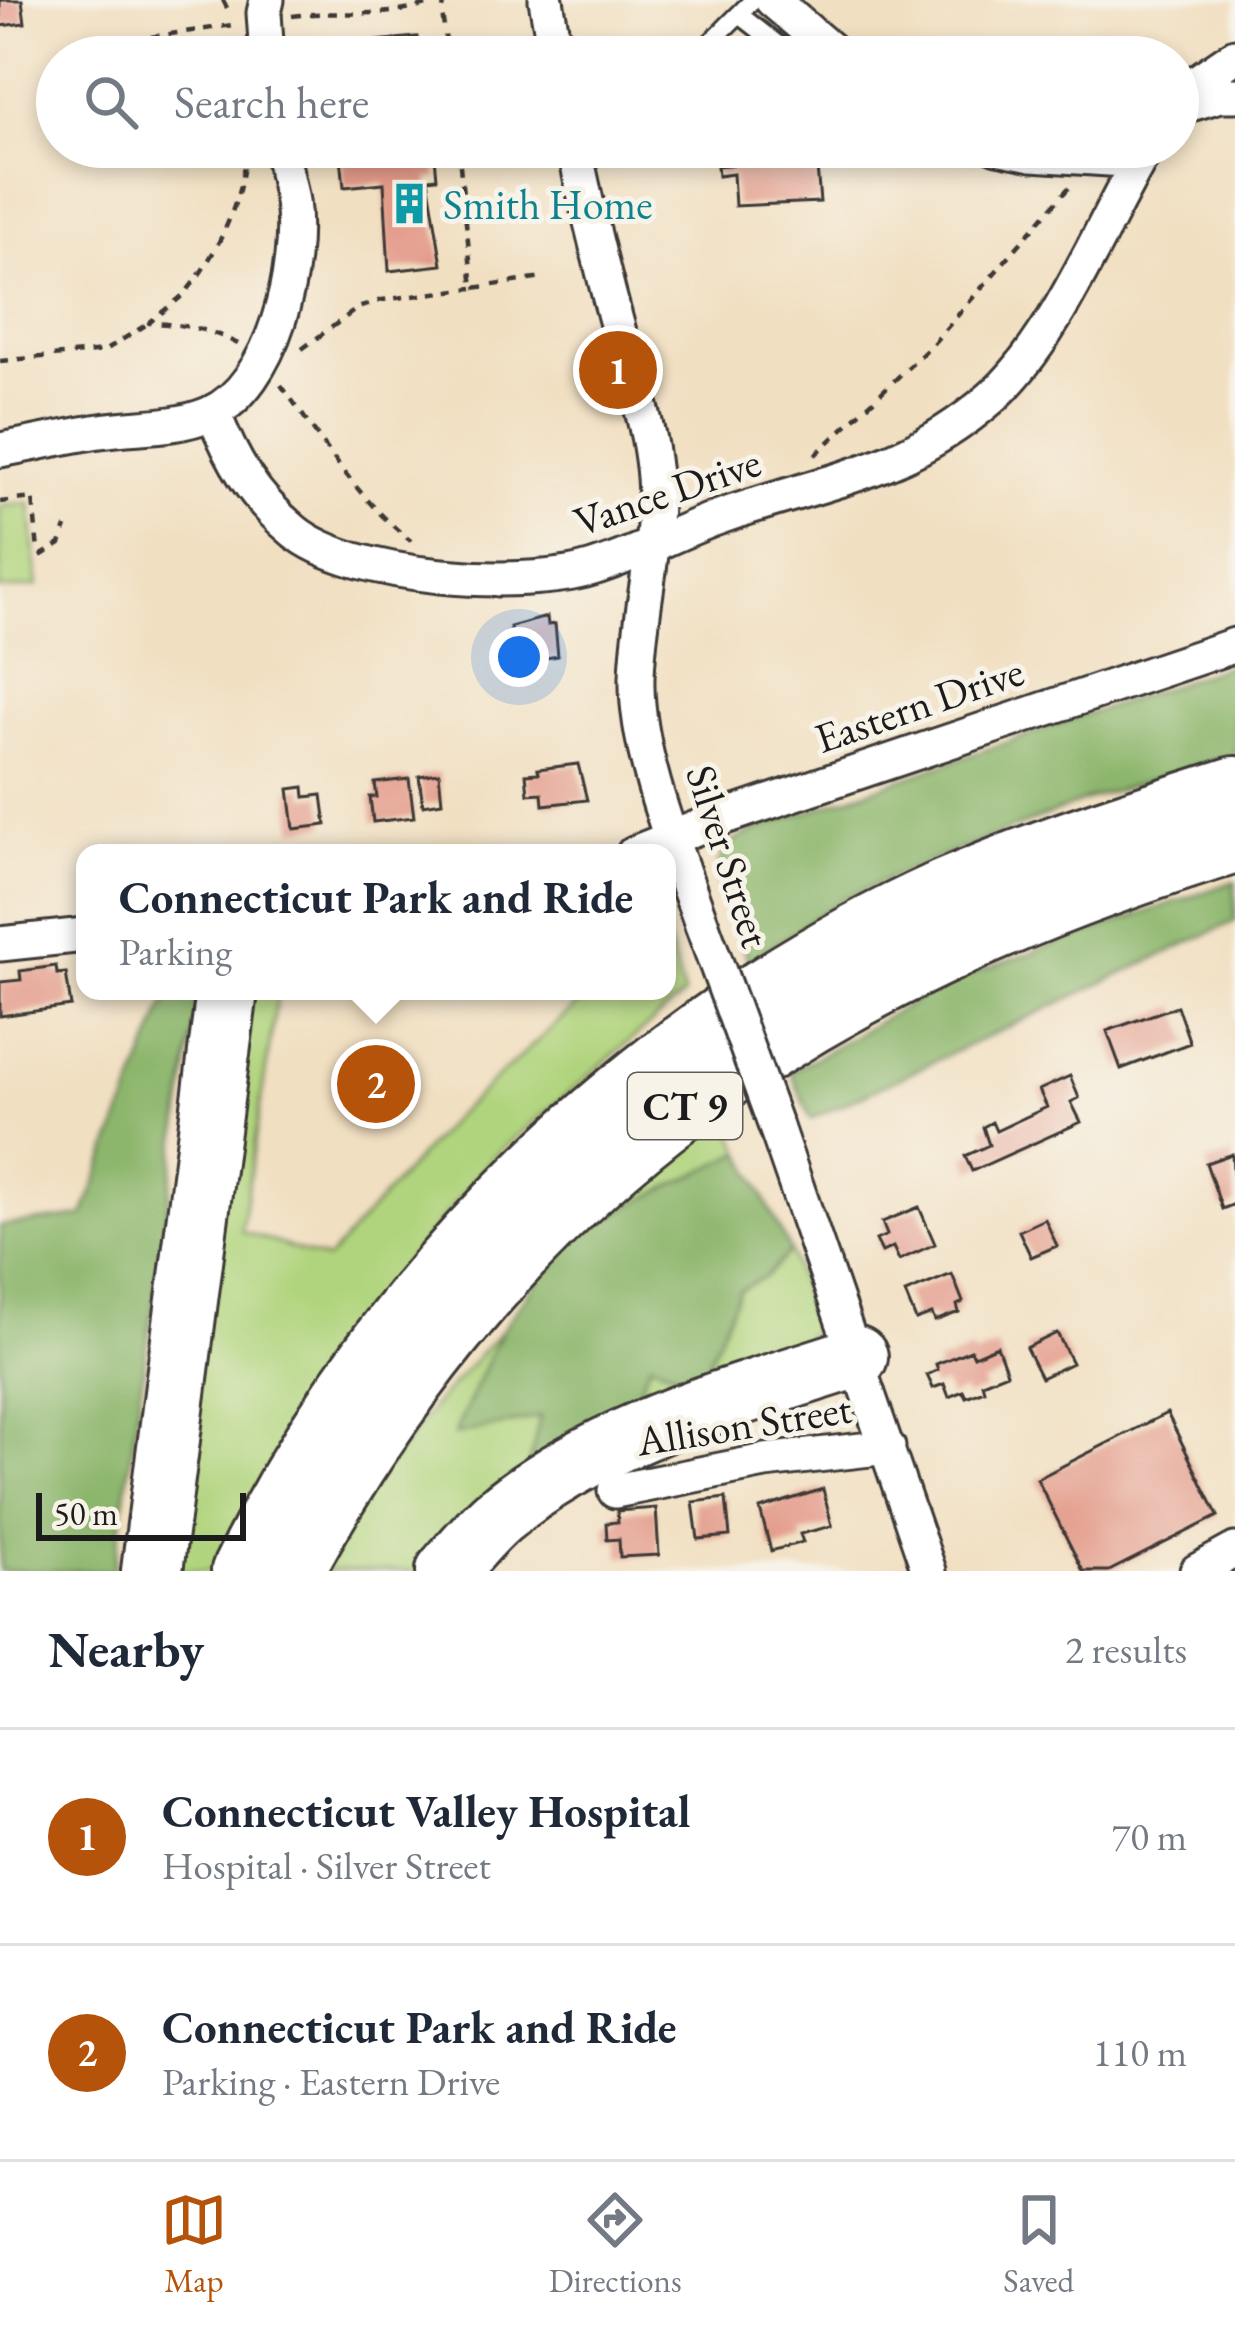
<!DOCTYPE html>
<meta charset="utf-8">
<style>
body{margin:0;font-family:"EB Garamond",serif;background:#f6f6f7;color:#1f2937}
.scale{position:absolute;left:36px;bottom:30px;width:210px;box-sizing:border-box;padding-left:12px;border:6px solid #1c1c1c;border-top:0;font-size:33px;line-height:42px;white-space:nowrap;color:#1c1c1c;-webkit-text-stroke:9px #f7f3e8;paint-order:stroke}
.you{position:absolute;left:519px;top:657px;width:42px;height:42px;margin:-30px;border:9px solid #fff;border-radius:50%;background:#1a73e8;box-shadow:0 0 0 18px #1a73e833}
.badge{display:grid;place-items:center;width:78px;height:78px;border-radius:50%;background:#b45309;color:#fff;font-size:39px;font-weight:700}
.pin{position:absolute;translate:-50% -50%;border:6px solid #fff;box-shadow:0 3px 12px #0006}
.popup{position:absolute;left:76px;top:844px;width:600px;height:156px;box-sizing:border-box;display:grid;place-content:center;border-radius:24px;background:#fff;filter:drop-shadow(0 3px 9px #0005);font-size:39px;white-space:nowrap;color:#747a83}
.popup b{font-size:45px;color:#1f2937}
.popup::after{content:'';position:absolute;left:50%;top:100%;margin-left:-24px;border:24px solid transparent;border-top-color:#fff}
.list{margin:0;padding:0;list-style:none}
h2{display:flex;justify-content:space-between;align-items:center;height:156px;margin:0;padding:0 48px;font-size:51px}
h2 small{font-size:39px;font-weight:400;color:#747a83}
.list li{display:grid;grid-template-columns:78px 1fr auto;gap:36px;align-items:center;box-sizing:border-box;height:216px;padding:0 48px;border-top:3px solid #e0e1e3}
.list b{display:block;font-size:45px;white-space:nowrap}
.list p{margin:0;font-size:39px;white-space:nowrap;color:#747a83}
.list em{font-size:39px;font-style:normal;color:#747a83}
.icon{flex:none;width:66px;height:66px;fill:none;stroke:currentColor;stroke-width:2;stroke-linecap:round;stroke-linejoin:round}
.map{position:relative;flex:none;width:1235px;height:1571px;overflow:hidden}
.search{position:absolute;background:#fff;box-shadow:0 6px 18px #0003;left:36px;right:36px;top:36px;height:132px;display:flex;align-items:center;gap:30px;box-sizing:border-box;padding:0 42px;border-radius:66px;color:#747a83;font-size:45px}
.sheet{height:588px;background:#fff}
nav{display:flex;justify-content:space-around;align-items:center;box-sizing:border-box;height:168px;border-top:3px solid #e0e1e3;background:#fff;font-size:33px;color:#747a83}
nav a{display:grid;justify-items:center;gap:6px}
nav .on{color:#b45309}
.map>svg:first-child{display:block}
</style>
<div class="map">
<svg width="1235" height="1571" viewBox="0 0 1235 1571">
<rect width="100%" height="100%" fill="#f7f3e8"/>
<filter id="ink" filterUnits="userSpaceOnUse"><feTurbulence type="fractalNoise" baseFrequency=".00833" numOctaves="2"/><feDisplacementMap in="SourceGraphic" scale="24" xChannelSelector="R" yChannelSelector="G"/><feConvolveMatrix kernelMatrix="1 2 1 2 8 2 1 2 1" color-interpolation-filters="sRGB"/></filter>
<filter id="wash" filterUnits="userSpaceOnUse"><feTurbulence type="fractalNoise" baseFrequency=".004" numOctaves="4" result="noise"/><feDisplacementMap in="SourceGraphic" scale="48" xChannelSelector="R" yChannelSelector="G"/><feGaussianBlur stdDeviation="2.7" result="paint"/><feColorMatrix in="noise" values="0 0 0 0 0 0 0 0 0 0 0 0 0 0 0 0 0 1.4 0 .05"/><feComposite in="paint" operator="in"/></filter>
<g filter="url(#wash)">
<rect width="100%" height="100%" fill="#f1dfc1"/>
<path fill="#b0d47d" stroke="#66784c" stroke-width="3" d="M 30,503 L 38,586 L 0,590 L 0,506 Z
M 667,939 L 684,995 L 494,1156 L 317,1371 L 219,1571 L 155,1571 L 238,991 L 278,991 L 241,1231 L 327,1260 L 453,1118 L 592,991 L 667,991 Z
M 725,1114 L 742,1152 L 628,1207 L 562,1246 Z
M 790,1251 L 813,1327 L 799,1349 L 628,1415 L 650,1363 L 700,1381 L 739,1290 L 767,1275 Z
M 501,1331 L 455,1434 L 541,1416 L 527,1474 L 423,1571 L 325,1571 L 353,1512 L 434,1405 Z"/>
<path fill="#8cb66c" stroke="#546944" stroke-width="3" d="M 1235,663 L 1235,754 L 1092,798 L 928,862 L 842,899 L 749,961 C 738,933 703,876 726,849 C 735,837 755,831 769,825 Z
M 1235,881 L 1235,921 L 811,1119 L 791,1072 L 948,982 Z
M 170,991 L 193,991 L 197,1004 L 114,1571 L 0,1571 L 0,1226 L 83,1216 Z
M 742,1152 L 790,1251 L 767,1275 L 739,1290 L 700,1381 L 650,1363 L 628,1415 L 527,1474 L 540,1417 L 454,1435 L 501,1331 L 562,1246 L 628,1207 Z"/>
<g id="blocks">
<path fill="#e39a89" d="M 0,0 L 22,0 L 25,23 L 0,26 Z
M 417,37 L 419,57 L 366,57 L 364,42 Z
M 340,147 L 434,147 L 437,178 L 428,179 L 442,265 L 389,271 L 384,183 L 344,187 Z
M 816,156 L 820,202 L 735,206 L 733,174 L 718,176 L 717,166 Z
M 547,617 L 548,625 L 555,624 L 558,656 L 534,660 L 533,653 L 516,656 L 510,627 Z
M 578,764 L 587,800 L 543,805 L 542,793 L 528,794 L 526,774 L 539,773 L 538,769 Z
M 439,773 L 442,802 L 423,805 L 419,776 Z
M 409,779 L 414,817 L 373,822 L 370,797 L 377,797 L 375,783 Z
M 304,787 L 305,797 L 322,795 L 326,825 L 294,829 L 289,789 Z
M 56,966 L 57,974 L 66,973 L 71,1006 L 0,1016 L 0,982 L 21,980 L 20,971 Z
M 1177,1006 L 1190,1043 L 1121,1069 L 1107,1031 Z
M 1070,1076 L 1079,1098 L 1071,1102 L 1081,1122 L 972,1171 L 965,1156 L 989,1145 L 983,1127 L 992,1122 L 996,1131 L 1047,1107 L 1039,1090 Z
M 1232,1154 L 1235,1204 L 1222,1209 L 1206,1163 Z
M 919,1207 L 935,1244 L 899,1260 L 893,1247 L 882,1252 L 876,1240 L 887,1235 L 882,1222 Z
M 1045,1219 L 1057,1246 L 1031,1257 L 1019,1231 Z
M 952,1274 L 963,1302 L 957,1305 L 959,1312 L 935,1321 L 932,1314 L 916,1320 L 905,1293 Z
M 1057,1333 L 1072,1363 L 1041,1378 L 1026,1348 Z
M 997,1346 L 1007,1373 L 982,1383 L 984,1390 L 966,1397 L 963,1391 L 949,1397 L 944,1384 L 933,1388 L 927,1375 L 938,1370 L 936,1364 L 971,1350 L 974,1356 Z
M 1167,1413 L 1218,1516 L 1109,1571 L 1083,1571 L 1037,1479 Z
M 823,1489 L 832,1526 L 800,1534 L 803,1542 L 771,1551 L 760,1509 Z
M 726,1498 L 730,1536 L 698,1539 L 693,1502 Z
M 656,1508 L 659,1555 L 620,1557 L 619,1539 L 607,1540 L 606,1523 L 618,1522 L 617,1511 Z"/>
</g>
</g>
<g filter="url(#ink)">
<use href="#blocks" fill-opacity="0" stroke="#3c3935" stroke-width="3"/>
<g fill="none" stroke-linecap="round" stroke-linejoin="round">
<defs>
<path id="service" d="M 740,15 L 781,47
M 696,57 L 753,0"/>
<path id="minor" d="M 546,0 L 556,57
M 772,0 L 839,57
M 267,57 L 264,13 L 267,0
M 1187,105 L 1220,95 L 1235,95
M 1178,115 L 1201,79 L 1235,56
M 574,147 C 588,213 604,278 622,343 C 633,381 647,420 652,459 C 663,533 639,603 637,677 C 635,752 677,854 702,925
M 997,147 L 1032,154 L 1139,161 L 1149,147
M 213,412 C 232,460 253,497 294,531 C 352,579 523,590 593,568 C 639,554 682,529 728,514 C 828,480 906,472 991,398 C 1053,344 1098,233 1139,161
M 0,450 C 33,444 67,436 100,431 C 137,425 173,429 209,414 C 274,386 301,265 292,201 C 289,183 284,165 280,147
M 634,853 L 716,820 L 1235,645
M 0,944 L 85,935
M 776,1127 L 929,1571
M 615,1491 L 765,1461 L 888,1447
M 1197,1571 L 1235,1550"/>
<path id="motorway" d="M 152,1571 L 227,991
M 242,1571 C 384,1275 646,1024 945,890 C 1039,849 1137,818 1235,787
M 293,1571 C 510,1174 809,973 1235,843
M 447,1571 C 463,1553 479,1533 497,1517 C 600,1431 733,1398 857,1357"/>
</defs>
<use href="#service" stroke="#3c3935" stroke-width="22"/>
<use href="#minor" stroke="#3c3935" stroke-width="39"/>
<use href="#motorway" stroke="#3c3935" stroke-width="66"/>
<path stroke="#3c3935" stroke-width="4.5" stroke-dasharray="9 9" stroke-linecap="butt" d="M 223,0 L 231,16
M 445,0 L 442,13 L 448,57
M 292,16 C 343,9 392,21 440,0
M 115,42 L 233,25
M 458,147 L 473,288 L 543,278
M 774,147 L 777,147
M 238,344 C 208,328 182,324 149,323 C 160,313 174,304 185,293 C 217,256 245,196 245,147
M 302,349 L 358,308 L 382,300 L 473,288
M 0,361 L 104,351 L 149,323
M 281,385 C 321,439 357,499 411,541
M 815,455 L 931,346 L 1071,185
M 0,502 L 33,498 L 38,551 L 42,555 L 60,544 L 66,527"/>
<use href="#service" stroke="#fff" stroke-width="16"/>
<use href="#minor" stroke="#fff" stroke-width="33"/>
<use href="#motorway" stroke="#fff" stroke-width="60"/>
<defs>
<path id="minor-bridge" d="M 702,925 L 776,1127"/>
</defs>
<use href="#minor-bridge" stroke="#3c3935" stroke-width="39" stroke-linecap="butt"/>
<use href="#minor-bridge" stroke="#fff" stroke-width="33"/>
</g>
</g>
<defs>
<symbol id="building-bare" viewBox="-9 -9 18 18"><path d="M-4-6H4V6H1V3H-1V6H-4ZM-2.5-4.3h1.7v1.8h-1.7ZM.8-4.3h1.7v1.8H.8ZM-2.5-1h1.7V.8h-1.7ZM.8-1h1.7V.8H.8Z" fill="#0f9aa8" stroke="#f7f3e8" stroke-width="2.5" paint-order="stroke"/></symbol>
</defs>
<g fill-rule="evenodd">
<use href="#building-bare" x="380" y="174" width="59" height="59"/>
</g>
<g text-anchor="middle" stroke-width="10" stroke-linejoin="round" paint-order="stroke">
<rect fill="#f7f3e8" stroke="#5e5c59" stroke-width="3" x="628" y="1073" width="114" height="66" rx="9"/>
<g font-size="39" font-weight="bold" fill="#1c1c1c">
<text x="685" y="1120">CT 9</text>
</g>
<g font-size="42" fill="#0d838f" stroke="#f7f3e8" text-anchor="start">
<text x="443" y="219">Smith Home</text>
</g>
<g font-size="42" fill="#1c1c1c" stroke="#f7f3e8">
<text transform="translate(667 491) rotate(-19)" y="15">Vance Drive</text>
<text transform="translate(919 704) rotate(-19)" y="15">Eastern Drive</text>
<text transform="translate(729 856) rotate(72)" y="15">Silver Street</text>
<text transform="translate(744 1424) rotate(-9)" y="15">Allison Street</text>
</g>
</g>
</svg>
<div class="scale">50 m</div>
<div class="you"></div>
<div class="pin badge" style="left:618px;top:370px">1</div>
<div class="pin badge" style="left:376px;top:1084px">2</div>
<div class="popup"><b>Connecticut Park and Ride</b>Parking</div>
<div class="search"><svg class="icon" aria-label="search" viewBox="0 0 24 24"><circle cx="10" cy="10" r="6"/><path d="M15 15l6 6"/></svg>Search here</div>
</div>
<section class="sheet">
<h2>Nearby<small>2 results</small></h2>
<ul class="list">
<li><span class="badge">1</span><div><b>Connecticut Valley Hospital</b><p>Hospital · Silver Street</p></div><em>70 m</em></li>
<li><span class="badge">2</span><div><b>Connecticut Park and Ride</b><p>Parking · Eastern Drive</p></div><em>110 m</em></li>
</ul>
</section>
<nav>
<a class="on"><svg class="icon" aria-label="map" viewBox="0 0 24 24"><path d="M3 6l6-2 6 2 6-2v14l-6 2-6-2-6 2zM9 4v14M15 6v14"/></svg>Map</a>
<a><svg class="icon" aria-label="directions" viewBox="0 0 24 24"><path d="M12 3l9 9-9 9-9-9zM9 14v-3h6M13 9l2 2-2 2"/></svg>Directions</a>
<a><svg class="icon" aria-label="saved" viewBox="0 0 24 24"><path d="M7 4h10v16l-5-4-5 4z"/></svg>Saved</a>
</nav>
